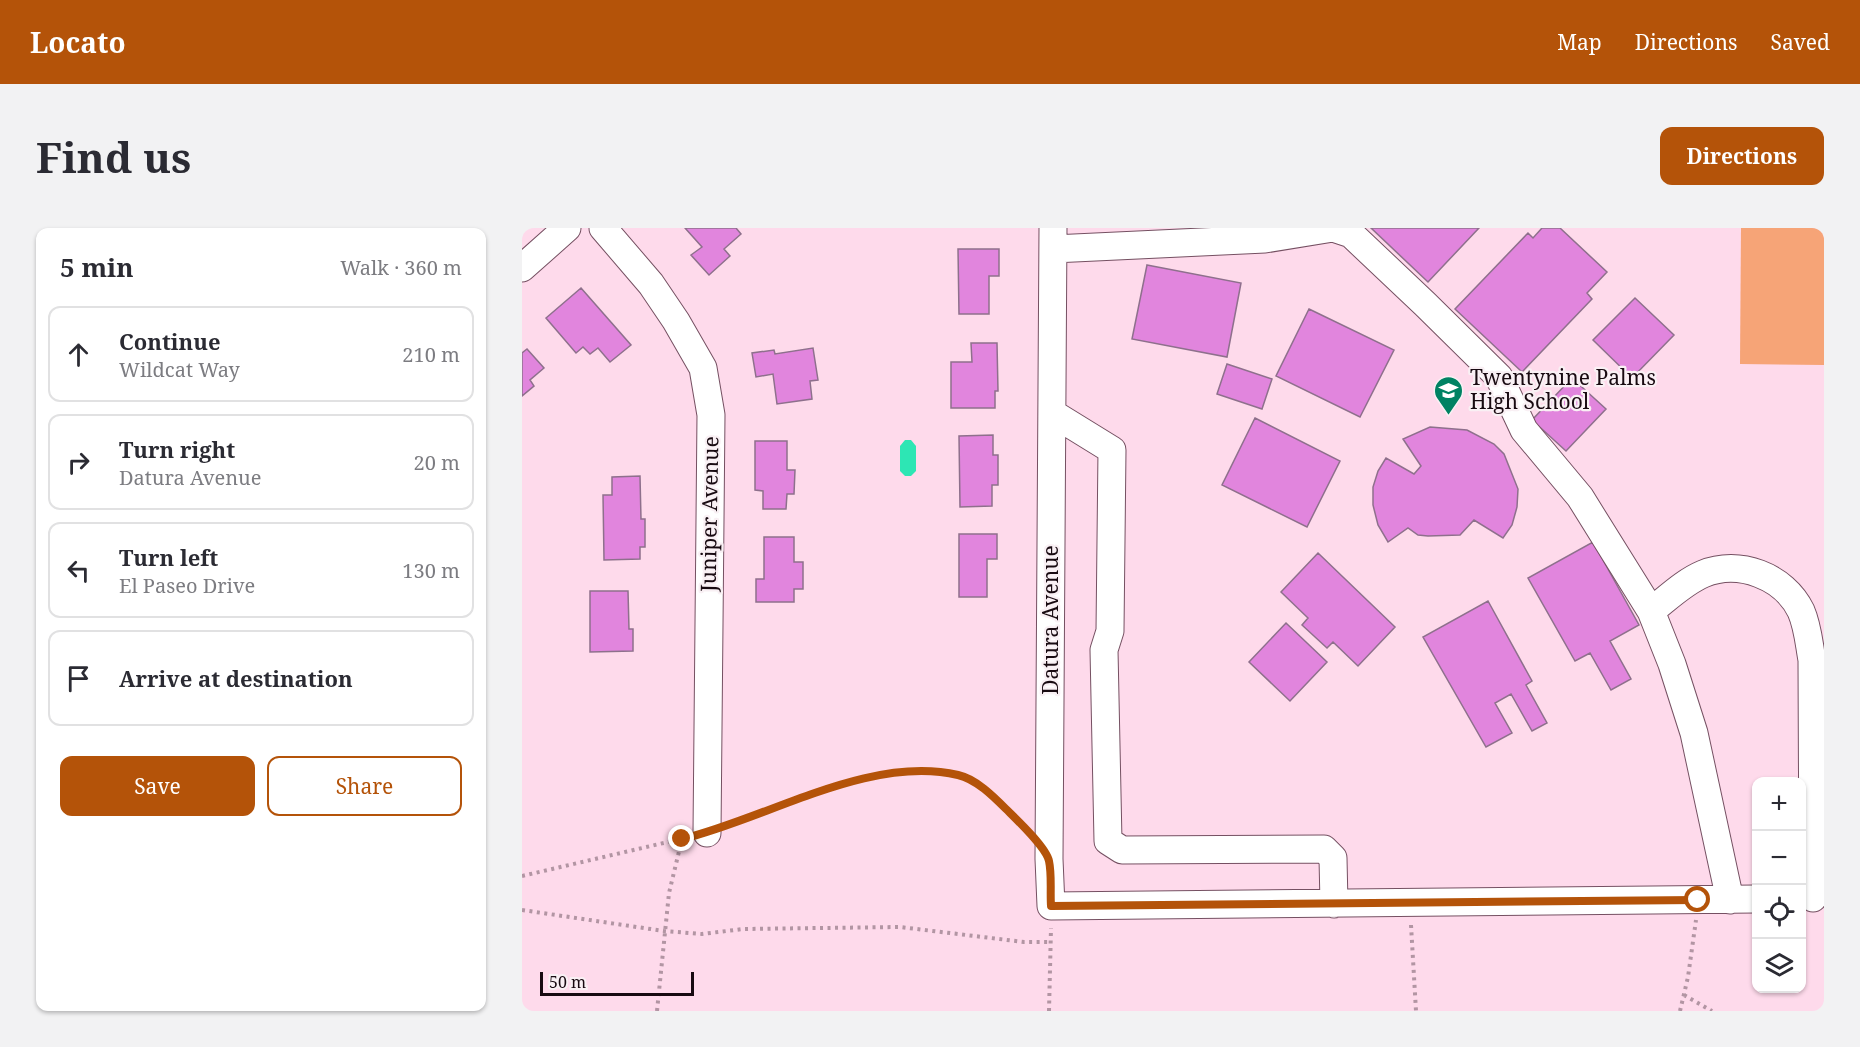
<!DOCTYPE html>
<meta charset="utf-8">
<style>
body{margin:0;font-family:"Noto Serif",serif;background:#f2f2f3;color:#2b2b33}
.controls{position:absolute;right:18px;bottom:18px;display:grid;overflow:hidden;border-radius:12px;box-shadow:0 2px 4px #0004}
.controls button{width:54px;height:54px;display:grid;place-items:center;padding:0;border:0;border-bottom:2px solid #e1e1e2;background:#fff;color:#2b2b33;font:30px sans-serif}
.scale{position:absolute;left:18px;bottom:15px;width:154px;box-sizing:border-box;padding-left:6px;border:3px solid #180a11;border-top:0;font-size:16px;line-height:21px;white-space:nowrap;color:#180a11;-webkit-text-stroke:4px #f9f0f4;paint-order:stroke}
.stop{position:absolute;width:18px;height:18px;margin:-14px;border:4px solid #b45309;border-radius:50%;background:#fff}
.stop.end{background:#b45309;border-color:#fff;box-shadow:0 2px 6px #0008}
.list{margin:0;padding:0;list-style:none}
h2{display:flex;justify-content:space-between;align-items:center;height:78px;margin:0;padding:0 24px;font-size:26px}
h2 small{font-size:20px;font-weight:400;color:#7c7c81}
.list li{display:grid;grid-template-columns:39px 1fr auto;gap:18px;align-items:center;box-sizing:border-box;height:96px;margin:0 12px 12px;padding:0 12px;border:2px solid #e1e1e2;border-radius:12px}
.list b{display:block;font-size:22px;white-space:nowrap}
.list p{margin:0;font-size:20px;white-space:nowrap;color:#7c7c81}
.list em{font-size:20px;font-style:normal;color:#7c7c81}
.actions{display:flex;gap:12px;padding:18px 24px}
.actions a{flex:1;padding:14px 0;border:2px solid #b45309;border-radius:12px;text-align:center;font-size:21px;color:#b45309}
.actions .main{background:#b45309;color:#fff}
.icon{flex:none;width:33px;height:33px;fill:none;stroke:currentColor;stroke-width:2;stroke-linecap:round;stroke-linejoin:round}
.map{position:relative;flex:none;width:1302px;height:783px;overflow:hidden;border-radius:12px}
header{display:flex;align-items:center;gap:36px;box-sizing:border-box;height:84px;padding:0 30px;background:#b45309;color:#fff}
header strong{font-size:28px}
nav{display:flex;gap:33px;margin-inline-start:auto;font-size:21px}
.intro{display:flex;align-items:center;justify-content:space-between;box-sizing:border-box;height:144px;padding:0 36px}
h1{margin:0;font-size:42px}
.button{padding:15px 27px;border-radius:12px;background:#b45309;color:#fff;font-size:21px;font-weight:700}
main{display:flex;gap:36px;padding:0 36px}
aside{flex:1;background:#fff;border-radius:12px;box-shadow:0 2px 4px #0004}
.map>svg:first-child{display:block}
</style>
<header>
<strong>Locato</strong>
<nav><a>Map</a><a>Directions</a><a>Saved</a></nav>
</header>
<div class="intro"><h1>Find us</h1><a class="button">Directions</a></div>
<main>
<aside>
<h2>5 min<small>Walk · 360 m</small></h2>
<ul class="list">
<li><svg class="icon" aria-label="ahead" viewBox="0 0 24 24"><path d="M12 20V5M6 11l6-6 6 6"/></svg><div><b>Continue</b><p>Wildcat Way</p></div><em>210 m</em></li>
<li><svg class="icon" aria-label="right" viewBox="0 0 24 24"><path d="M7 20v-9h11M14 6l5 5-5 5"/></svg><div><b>Turn right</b><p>Datura Avenue</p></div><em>20 m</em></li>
<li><svg class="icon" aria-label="left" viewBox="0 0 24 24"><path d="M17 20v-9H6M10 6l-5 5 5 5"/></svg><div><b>Turn left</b><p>El Paseo Drive</p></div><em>130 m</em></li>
<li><svg class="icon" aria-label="arrive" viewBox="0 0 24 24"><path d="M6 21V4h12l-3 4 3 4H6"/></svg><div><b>Arrive at destination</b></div></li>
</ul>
<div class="actions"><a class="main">Save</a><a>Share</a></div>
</aside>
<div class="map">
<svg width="1302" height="783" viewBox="0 0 1302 783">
<rect width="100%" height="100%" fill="#fedaeb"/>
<path fill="#f6a477" d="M 1219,0 L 1302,0 L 1302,137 L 1218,136 Z"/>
<path fill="#2de6b4" d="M 383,212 L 389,212 L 394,218 L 394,243 L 389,248 L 383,248 L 378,243 L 378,218 Z"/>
<path fill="#e185dd" stroke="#8e708c" stroke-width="1.5" d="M 163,0 L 214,0 L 219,6 L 202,21 L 208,28 L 187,47 L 169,27 L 180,19 Z
M 849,0 L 957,0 L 906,54 Z
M 1020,0 L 1038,0 L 1085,44 L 1065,65 L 1070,71 L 1000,144 L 933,81 L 1006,5 L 1011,10 Z
M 436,21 L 477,21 L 477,48 L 467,48 L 467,86 L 437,86 Z
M 625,37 L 719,55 L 705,129 L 610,111 Z
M 59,60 L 109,117 L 88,134 L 76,120 L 68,126 L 61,119 L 54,125 L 24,90 Z
M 1113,70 L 1152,107 L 1110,150 L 1071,112 Z
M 787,81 L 872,122 L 838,189 L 754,148 Z
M 449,115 L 475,115 L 476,163 L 473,163 L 473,180 L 429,180 L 429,134 L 450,134 Z
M 291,120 L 296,152 L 288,153 L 290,171 L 255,176 L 251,146 L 234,149 L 230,125 L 252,122 L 253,126 Z
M 5,121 L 22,140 L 8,152 L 12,158 L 0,168 L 0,125 Z
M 705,136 L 750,151 L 740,181 L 695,166 Z
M 1050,150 L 1084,181 L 1044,223 L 1010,192 Z
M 733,190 L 818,233 L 785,299 L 700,257 Z
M 908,199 L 945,202 L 972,216 L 982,226 L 996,261 L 995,279 L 990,297 L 981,310 L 952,292 L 938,307 L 906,308 L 896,307 L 886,300 L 866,314 L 856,297 L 851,277 L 851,259 L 856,243 L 864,230 L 892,246 L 899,238 L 881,211 Z
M 471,207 L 471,227 L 476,227 L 476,257 L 470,257 L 470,278 L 438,279 L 437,208 Z
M 233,213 L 265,213 L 265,242 L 273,242 L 272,266 L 265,266 L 264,281 L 241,281 L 241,263 L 233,262 Z
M 118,248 L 119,291 L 123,291 L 123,319 L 118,319 L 118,331 L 82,332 L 81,267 L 90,267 L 90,249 Z
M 437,306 L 475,306 L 475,331 L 465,331 L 465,369 L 437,369 Z
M 242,309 L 272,309 L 272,334 L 281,334 L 281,361 L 272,361 L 272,374 L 234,374 L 234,351 L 242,351 Z
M 1071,314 L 1117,397 L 1088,413 L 1109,451 L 1089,462 L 1068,425 L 1053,433 L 1006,350 Z
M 796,325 L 873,399 L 836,438 L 811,414 L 805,420 L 780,397 L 786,390 L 759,364 Z
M 68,363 L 106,363 L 107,401 L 111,401 L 111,423 L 68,424 Z
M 966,373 L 1010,453 L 1004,457 L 1025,495 L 1010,503 L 989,466 L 973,475 L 990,505 L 964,519 L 901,409 Z
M 764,395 L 805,434 L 768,473 L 727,434 Z"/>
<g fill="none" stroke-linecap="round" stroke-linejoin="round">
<defs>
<path id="minor" d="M 81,0 L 129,56 L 154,93 L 181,140 L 189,187 L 185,605
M 531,0 L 527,631 L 529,678 L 1234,671
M 531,21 L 743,11 L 811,0 L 829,6 L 903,76 L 977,149 L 1002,202 L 1058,269 L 1129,383 L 1150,436 L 1172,505 L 1208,672
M 0,40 L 45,0
M 530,185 L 590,222 L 588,403 L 582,422 L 586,613 L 600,622 L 802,621 L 811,630 L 812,676
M 1129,383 C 1146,370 1162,354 1181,346 C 1217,331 1262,348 1279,383 C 1286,399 1287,416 1290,432 L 1291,670"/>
</defs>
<use href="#minor" stroke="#755062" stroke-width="29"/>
<path stroke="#b295a3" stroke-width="4" stroke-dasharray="3 4.5" stroke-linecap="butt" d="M 207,596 C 267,575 375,527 437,547 C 463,555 488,582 504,602
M 0,648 L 163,610
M 0,682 L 142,703 L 180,706 L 221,701 L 378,699 L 502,714 L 529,714
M 889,697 L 894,783
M 1162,767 L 1190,783
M 135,783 L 147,665 L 160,611
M 527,783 L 529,700
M 1158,783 L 1166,749 L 1174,692"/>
<use href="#minor" stroke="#fff" stroke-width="27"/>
</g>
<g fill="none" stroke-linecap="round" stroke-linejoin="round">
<path stroke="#b45309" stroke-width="8" d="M 160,611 C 244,591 348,526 436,547 C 454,551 471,568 484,581 C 494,591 524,619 527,633 C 530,647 528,664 529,678 L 1176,672"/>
</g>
<defs>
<symbol id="school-pin" viewBox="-11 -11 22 30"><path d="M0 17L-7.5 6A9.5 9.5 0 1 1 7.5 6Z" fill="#008263" stroke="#f9f0f4"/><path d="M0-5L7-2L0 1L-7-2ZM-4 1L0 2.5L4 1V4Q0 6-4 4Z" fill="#fff"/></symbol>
</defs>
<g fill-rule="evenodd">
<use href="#school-pin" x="910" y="146" width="33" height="45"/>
</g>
<g text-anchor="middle" stroke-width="4.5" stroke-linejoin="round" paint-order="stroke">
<g font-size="21" fill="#180a11" stroke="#f9f0f4" text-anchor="start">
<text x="948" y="157">Twentynine Palms<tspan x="948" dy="24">High School</tspan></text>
</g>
<g font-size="21" fill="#180a11" stroke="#f9f0f4">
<text transform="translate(188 286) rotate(-89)" y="7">Juniper Avenue</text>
<text transform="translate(529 392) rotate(-90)" y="7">Datura Avenue</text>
</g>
</g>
</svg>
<div class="controls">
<button>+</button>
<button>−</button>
<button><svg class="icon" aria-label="locate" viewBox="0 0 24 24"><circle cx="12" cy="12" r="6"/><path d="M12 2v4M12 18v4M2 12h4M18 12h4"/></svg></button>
<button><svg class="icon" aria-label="layers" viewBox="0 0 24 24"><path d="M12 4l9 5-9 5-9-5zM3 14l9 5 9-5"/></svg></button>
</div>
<div class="scale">50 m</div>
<div class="stop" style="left:1176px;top:672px"></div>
<div class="stop end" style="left:160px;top:611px"></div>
</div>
</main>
